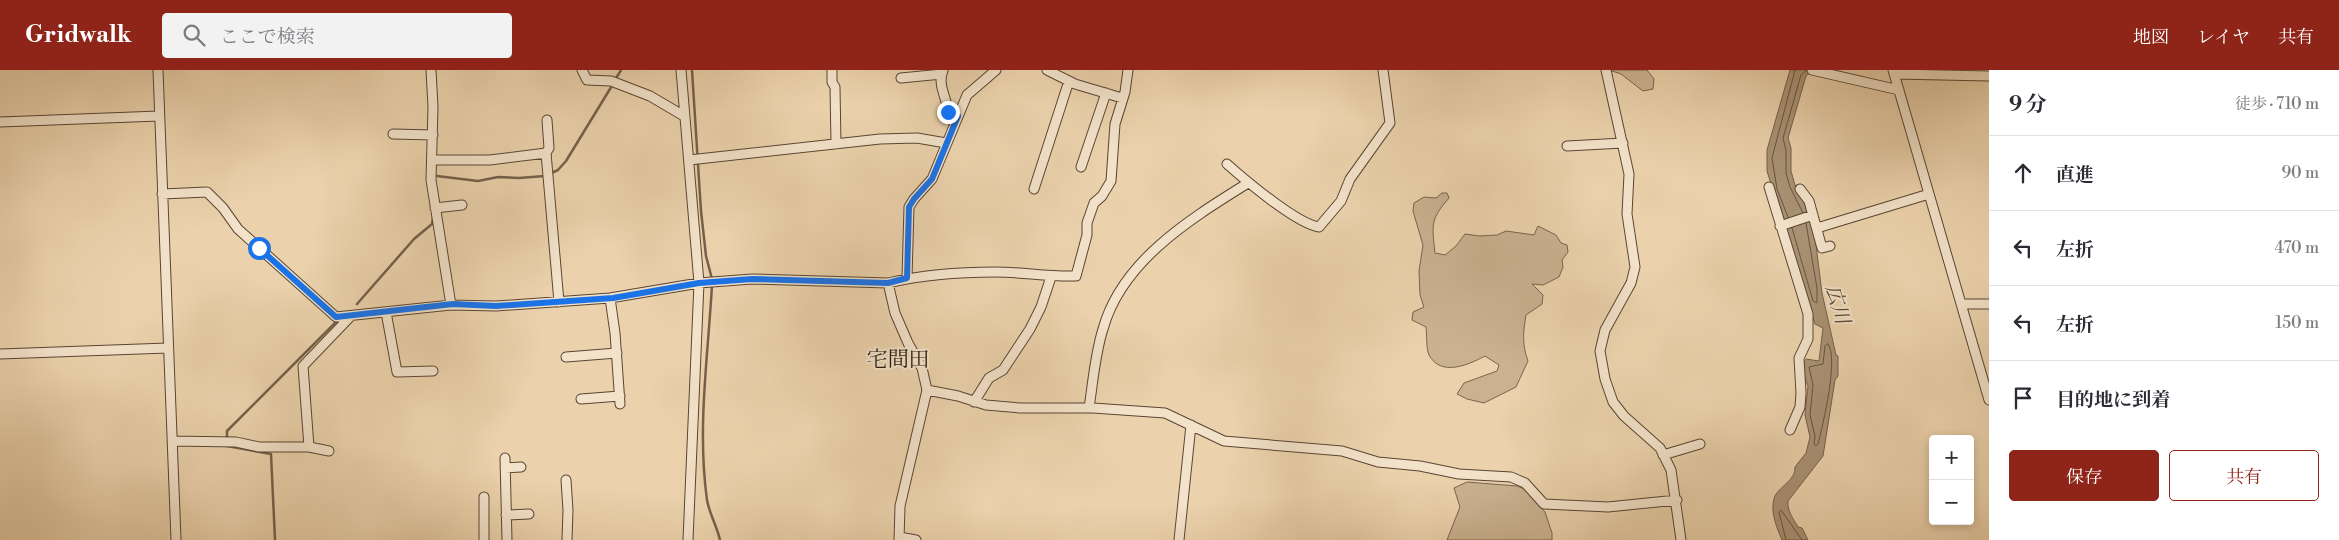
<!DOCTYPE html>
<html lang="ja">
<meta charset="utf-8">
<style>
body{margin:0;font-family:"Libre Bodoni","Noto Serif JP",serif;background:#f2f2f3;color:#2b2b33}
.controls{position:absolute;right:15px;bottom:15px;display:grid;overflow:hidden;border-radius:5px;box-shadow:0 2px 8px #0003}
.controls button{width:45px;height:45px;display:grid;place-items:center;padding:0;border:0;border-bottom:1px solid #e1e1e2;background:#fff;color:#2b2b33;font:25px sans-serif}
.stop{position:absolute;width:15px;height:15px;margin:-11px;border:4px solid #1a73e8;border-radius:50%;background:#fff}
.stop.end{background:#1a73e8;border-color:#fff;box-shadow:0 1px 5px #0008}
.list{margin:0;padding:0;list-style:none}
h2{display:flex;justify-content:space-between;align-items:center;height:65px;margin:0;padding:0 20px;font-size:21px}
h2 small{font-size:16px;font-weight:400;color:#7c7c81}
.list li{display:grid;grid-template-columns:32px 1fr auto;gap:15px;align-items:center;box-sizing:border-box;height:75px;padding:0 20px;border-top:1px solid #e1e1e2}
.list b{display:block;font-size:19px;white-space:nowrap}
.list em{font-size:16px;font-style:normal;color:#7c7c81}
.actions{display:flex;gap:10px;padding:15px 20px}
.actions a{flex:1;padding:11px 0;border:1px solid #8f2418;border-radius:5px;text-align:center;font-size:18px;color:#8f2418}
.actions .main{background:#8f2418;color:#fff}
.icon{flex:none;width:28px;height:28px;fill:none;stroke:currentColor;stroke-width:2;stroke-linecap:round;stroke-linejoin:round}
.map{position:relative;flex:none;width:1989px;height:470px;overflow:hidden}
header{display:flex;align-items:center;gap:30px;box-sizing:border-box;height:70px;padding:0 25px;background:#8f2418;color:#fff}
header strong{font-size:24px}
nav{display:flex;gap:28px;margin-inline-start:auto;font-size:18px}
.search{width:350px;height:45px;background:#f2f2f3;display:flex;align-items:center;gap:12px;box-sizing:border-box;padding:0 18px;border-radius:5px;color:#7c7c81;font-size:19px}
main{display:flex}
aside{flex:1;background:#fff}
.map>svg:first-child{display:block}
</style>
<header>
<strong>Gridwalk</strong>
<div class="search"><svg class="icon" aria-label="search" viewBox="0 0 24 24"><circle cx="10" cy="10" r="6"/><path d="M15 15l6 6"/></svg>ここで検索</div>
<nav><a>地図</a><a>レイヤ</a><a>共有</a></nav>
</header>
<main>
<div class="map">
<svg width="1989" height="470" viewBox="0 0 1989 470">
<rect width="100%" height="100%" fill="#ebd2ac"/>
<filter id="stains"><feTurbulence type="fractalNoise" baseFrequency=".004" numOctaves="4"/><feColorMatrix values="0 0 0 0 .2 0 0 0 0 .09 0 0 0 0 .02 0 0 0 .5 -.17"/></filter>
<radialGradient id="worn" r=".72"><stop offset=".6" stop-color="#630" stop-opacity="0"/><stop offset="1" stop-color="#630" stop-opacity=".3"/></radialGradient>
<path fill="#cab291" stroke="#79644e" d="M 1609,0 L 1647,0 L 1654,9 L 1653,19 L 1643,21 L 1621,4 Z
M 1442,123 L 1447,123 L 1449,128 C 1430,150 1432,154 1435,183 L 1445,185 L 1456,176 L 1465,164 L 1480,166 L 1497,165 L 1506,161 L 1534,165 L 1538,156 L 1556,165 L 1561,173 L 1567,175 L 1568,182 L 1562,190 L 1563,197 L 1559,207 L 1543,215 L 1532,214 L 1543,225 L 1542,234 L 1526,245 C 1523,262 1522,275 1528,291 L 1516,317 L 1484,333 L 1467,329 L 1457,324 L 1464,313 L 1497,301 L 1499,295 L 1485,286 C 1468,295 1441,307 1429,285 C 1426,278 1427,265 1426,257 L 1412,250 L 1413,242 L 1424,237 L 1420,225 L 1419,201 L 1423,175 L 1413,141 L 1414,133 L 1424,127 L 1436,128 Z
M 1467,412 L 1517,416 L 1527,420 L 1545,442 L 1552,463 L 1552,470 L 1447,470 L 1460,437 L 1454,418 Z"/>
<path fill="#a99275" stroke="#75604b" d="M 1790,0 L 1813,0 L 1806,6 L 1788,68 L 1791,78 L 1791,101 L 1795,115 L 1804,132 L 1814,159 L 1822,223 L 1836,285 L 1838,286 L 1838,306 L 1835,310 L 1823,386 L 1788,431 C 1787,441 1793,448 1798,457 L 1802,458 L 1808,470 L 1782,470 C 1777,458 1769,440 1775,426 C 1780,416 1796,410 1795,397 L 1806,383 L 1810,367 L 1805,345 L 1808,316 L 1804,305 L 1803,292 L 1806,289 L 1819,291 L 1823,258 L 1815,254 L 1767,101 L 1767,80 Z"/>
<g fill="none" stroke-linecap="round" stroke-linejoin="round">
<path stroke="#685440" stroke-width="1" d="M 1803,143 L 1790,117 L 1786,103 L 1786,80 L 1783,68 L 1801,5 L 1807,0
M 1788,147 L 1777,119 L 1772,88 L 1795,0
M 1792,158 L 1813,231 L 1817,233 L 1817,218 L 1806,153
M 1828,274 C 1839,288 1823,354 1818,374 L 1816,376 L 1814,374 L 1815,366 L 1810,345 L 1813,315 L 1809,297 L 1823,294 L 1825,276 Z
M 1786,470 L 1779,442 L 1781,440 L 1802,470"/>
<path stroke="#75604b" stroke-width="2.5" d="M 692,0 L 701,141 L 706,186 L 712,209
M 615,10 L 621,0
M 437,106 L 478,111 L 498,107 L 519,108 L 545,106 L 558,100 L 566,91 L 613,14
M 712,215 C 708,287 697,358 707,430 C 709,443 717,456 720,470
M 357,234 L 414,169 L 432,154 L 433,148
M 227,369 L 227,361 L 336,252
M 227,376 L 271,384 L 275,470"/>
<defs>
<path id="minor" d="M 158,0 L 176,470
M 431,0 L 433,37 L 431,110 L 451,235
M 582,0 L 587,10 L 611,11 L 650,26 L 684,46
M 681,0 L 699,213 L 688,470
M 832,0 L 832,12 L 835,17 L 836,74
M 943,0 C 937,16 947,27 948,42 L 957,46
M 1047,0 L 1075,14 L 1122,28
M 1606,0 L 1629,104 L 1627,144 L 1635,197 L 1631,213 L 1605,260 L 1600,281 L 1605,309 L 1613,332 L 1624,346 L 1660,378 L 1671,400 L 1681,470
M 1812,0 L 1899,20
M 1893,0 L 1989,330
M 1894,4 L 1989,6
M 901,8 L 942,4
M 0,52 L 159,46
M 393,64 L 433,65
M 1567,76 L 1623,73
M 546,83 L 559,232
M 432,90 L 490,90 L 546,83 L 549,78 L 547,50
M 689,90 L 880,69 L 917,68 L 946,73
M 1227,94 C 1245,110 1297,154 1319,157 L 1341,131 L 1350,109 L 1390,53 L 1383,0
M 1081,97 L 1106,23
M 1769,117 L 1808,244 L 1808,269 L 1799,288 L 1801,323 L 1800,337 L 1790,360
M 1034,119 L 1067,17
M 1800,119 L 1809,131 L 1822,178 L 1830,176
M 162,124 L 207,122 L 223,138 L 238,159 L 336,247 L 451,235 L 496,236 L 610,228 L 699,213 L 752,209 L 888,213 C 922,205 960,202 995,202 C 1022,202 1048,207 1076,206 L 1087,165 L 1087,153 L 1094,133 L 1102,126 L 1111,111 L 1115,54 L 1125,22 L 1128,0
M 435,138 L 462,135
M 1780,156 L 1813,145
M 1817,158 L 1929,124
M 907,208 L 909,137 L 914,129 L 932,109 L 967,25 L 996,0
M 888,213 L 895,243 L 908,273 L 922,298 L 927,320 L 900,436 L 899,470
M 610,228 L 615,263 L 620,334
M 1961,234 L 1989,234
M 386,242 L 397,302 L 433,301
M 0,284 L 168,278
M 566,287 L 617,283
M 927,320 L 958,326 L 986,335 L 1020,338 L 1093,338 L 1165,343 L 1224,371 L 1342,381 L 1378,392 L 1420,396 L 1459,404 L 1511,407 L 1525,413 L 1544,434 L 1608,437 L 1677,430
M 581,329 L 620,326
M 974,332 L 989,308 L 1003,300 L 1030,259 L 1041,237 L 1051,207
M 1089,338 C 1093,312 1095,284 1103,259 C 1122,190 1192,148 1248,113
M 172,371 L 236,372 L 259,377 L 309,377 L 303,296 L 351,246
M 309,377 L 329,381
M 1663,385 L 1700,374
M 505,388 L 507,470
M 505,398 L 521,397
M 566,410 L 568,440 L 567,470
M 484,427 L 484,470
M 506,445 L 529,444
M 899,467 L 916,470
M 1179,470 L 1191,355"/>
</defs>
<use href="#minor" stroke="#594533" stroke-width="11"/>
<use href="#minor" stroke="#f2e2c9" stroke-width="9"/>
</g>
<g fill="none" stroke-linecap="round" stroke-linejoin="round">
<path stroke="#1a73e8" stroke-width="6" d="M 259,178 L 336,247 L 453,234 L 496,236 L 613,228 L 699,213 L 752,209 L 888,213 L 907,208 L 909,137 L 914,129 L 932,109 L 958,46 L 948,42"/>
</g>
<g text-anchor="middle" stroke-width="4" stroke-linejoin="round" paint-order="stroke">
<g font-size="20" font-style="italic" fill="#5c4835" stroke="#f2e2c9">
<text transform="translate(1838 234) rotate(73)" y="7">広川</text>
</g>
<g font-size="21" fill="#28160b" stroke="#f2e2c9">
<text x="898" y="296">宅間田</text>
</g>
</g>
<rect width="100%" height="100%" filter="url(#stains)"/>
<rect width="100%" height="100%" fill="url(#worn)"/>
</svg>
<div class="controls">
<button>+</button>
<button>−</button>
</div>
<div class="stop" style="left:259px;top:178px"></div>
<div class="stop end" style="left:948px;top:42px"></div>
</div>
<aside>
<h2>9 分<small>徒歩 · 710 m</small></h2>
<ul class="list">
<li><svg class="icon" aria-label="ahead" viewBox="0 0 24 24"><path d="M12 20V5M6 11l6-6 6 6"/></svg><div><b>直進</b></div><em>90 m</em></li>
<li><svg class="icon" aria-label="left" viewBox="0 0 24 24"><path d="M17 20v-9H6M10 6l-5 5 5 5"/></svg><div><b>左折</b></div><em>470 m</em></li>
<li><svg class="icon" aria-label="left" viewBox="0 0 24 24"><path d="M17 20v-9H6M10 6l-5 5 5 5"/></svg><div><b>左折</b></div><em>150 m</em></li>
<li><svg class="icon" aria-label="arrive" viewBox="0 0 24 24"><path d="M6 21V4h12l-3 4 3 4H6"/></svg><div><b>目的地に到着</b></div></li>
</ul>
<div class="actions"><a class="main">保存</a><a>共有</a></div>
</aside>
</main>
